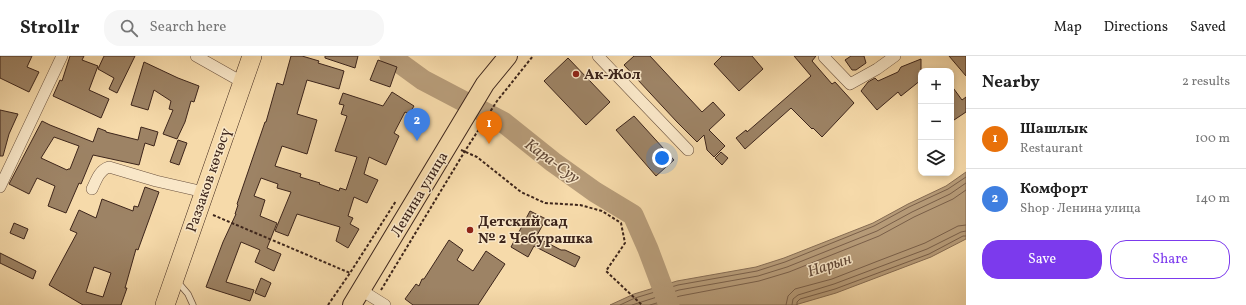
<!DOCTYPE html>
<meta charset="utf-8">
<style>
body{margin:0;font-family:Vollkorn,serif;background:#f6f6f6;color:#222}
.controls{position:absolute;right:12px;top:12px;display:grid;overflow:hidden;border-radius:8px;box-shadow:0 2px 6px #0003}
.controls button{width:36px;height:36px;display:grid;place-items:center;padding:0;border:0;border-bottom:1px solid #e0e0e0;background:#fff;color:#222;font:20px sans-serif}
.you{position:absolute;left:662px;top:102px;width:14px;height:14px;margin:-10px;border:3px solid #fff;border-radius:50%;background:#1a73e8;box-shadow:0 0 0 6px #1a73e833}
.badge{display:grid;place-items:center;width:26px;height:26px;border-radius:50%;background:#7c3aed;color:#fff;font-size:13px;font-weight:700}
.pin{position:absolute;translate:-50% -33px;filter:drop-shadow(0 1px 2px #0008)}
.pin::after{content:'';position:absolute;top:21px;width:14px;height:12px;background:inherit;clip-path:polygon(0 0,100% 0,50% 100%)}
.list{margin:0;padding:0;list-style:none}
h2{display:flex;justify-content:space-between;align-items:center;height:52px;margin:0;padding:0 16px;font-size:17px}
h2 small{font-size:13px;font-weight:400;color:#767676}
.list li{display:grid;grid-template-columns:26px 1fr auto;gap:12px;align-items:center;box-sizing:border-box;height:60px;padding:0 16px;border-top:1px solid #e0e0e0}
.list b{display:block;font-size:15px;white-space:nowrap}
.list p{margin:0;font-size:13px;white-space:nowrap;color:#767676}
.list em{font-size:13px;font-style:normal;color:#767676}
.actions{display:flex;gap:8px;padding:12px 16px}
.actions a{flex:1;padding:9px 0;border:1px solid #7c3aed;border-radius:16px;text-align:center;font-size:14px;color:#7c3aed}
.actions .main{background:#7c3aed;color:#fff}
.icon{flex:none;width:22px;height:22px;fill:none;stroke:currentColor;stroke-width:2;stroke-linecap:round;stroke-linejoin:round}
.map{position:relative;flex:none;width:966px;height:249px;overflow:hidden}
header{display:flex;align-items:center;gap:24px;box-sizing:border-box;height:56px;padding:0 20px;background:#fff;border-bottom:1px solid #e0e0e0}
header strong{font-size:19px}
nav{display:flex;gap:22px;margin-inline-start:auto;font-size:14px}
.search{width:280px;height:36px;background:#f6f6f6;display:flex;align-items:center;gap:10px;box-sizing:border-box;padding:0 14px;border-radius:16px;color:#767676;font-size:15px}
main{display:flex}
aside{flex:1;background:#fff}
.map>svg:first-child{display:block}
</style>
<header>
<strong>Strollr</strong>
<div class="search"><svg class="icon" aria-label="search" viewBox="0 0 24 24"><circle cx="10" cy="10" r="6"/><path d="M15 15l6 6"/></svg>Search here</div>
<nav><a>Map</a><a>Directions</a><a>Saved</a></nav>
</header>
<main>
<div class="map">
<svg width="966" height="249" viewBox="0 0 966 249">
<rect width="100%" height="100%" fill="#f6daaa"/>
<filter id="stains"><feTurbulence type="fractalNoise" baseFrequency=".005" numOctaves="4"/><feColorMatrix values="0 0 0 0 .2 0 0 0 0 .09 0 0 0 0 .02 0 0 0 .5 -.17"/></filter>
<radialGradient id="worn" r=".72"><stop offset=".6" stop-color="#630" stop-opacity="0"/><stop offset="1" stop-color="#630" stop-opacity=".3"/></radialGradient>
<path fill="#b79c79" stroke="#866c53" d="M 966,116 L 966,183 L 931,201 L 836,237 L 795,249 L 610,249 L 634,238 L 677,225 L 756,211 L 784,202 L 873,167 L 908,148 L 946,130 Z"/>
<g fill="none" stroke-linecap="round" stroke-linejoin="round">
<path stroke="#7a604a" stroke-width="1" d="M 620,249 L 635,242 L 678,229 L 757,215 L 785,206 L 874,170 L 909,151 L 948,133 L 966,121
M 632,249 L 679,234 L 758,220 L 787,211 L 877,175 L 912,156 L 950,138 L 966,127
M 650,249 L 680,240 L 759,225 L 789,216 L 879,180 L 914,161 L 953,143 L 966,134
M 786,249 L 788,240 L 795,233 L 832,223 L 878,205 L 925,187 L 958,170 L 966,169
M 792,249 L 793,243 L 798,239 L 834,228 L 927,193 L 961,176 L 966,175
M 797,249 L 797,246 L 800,243 L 835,233 L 929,198 L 963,180 L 966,180"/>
<path stroke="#b79c79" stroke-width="21" d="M 390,0 L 423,24 L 503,66 L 553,106 L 595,136 L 633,159 L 648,193 L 669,249"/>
</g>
<path fill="#9d8365" stroke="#3d251b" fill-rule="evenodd" d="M 0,0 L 32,0 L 27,11 L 39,16 L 29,36 L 0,22 Z
M 70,0 L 84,0 L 82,4 L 98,10 L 89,34 L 109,43 L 101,62 L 53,40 L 60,24 L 62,25 Z
M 104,0 L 135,0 L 117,37 L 109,33 L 114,22 L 98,13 Z
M 291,0 L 302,0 L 319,5 L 318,7 L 344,15 L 339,33 L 307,24 L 297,58 L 317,64 L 307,98 L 282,90 L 275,110 L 301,118 L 300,121 L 320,127 L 319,128 L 339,135 L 340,132 L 346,134 L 357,101 L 335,95 L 347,60 L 341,58 L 344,49 L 339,48 L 343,37 L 383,50 L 392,36 L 414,50 L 409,58 L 405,56 L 394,77 L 399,80 L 386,109 L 369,101 L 364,118 L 378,124 L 367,147 L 354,141 L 348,160 L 353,162 L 350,168 L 359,173 L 348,192 L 336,185 L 340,171 L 297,158 L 288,180 L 275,175 L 291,136 L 277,132 L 278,128 L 261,122 L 254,140 L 265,144 L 260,160 L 277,167 L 267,192 L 281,198 L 274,215 L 255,206 L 260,194 L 241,186 L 226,226 L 254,234 L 250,245 L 206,231 L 223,186 L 236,158 L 235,158 L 238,149 L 237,148 L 265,66 L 266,66 L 277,27 L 283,29 Z
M 325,0 L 358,0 L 355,12 L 325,2 Z
M 634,0 L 650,0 L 702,56 L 713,46 L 725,59 L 709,74 L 725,90 L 714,101 L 707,94 L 704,79 L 697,86 L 677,66 L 624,9 Z
M 722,0 L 752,0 L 763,13 L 739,35 L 714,8 Z
M 794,0 L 816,0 L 812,5 L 832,28 L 835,26 L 854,47 L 822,81 L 813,72 L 812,73 L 791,52 L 745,93 L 736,82 L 746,74 L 747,76 L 811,20 Z
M 851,0 L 864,0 L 866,7 L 856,14 L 852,14 L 845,4 Z
M 949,0 L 966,0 L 966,20 Z
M 568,2 L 610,46 L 586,69 L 544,25 Z
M 921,3 L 921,24 L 901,40 L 898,36 L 877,54 L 861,35 L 868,26 L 875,22 L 878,25 L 898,16 L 901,11 Z
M 378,4 L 397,11 L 390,31 L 370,24 Z
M 144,6 L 178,22 L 199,30 L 194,46 L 191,45 L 185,66 L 177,83 L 163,78 L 173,54 L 169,53 L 171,45 L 154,34 L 148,54 L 131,49 Z
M 951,29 L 962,44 L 966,41 L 966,56 L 951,66 Z
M 0,54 L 18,58 L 9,78 L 3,100 L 0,100 Z
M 634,60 L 674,104 L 656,120 L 616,74 Z
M 42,65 L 50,69 L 93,86 L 98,72 L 106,75 L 106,76 L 138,84 L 141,71 L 158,76 L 154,90 L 145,87 L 139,109 L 93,99 L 81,128 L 79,127 L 66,157 L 48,150 L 55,130 L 37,122 L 29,138 L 9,128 ZM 54,81 L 79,90 L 70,113 L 68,113 L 67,114 L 41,102 Z
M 178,84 L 187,87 L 179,109 L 170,106 Z
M 721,96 L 728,102 L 722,109 L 715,102 Z
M 145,131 L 159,136 L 138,194 L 136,193 L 125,232 L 127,232 L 121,249 L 83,249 L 49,229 L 77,177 L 70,174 L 79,154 L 96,162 L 102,143 L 133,155 L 134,150 L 138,151 ZM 94,211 L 111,217 L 103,241 L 86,236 Z
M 530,155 L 546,163 L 536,181 L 561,194 L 565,194 L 580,201 L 575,211 L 534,190 L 528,201 L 511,191 Z
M 14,167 L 28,173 L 24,183 L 10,177 Z
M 449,184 L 463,194 L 457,204 L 473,215 L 486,195 L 505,208 L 478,249 L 413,249 L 405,243 L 416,228 L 419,230 L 422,223 L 424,223 Z
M 0,197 L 36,215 L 33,223 L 0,207 Z
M 261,222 L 271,227 L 265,241 L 255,237 Z"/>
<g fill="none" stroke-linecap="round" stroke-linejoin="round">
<defs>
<path id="service" d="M 177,225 L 188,238 L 193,249"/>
<path id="minor" d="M 196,0 L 242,26
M 598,0 L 688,94
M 824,1 L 850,28 L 877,13 L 895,0
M 0,131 L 62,0
M 92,133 C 96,125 99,114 109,111 L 156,125 L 204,136
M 361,234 L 385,249"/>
<path id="primary" d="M 352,249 L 485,28 L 508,0"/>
<path id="trunk" d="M 165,249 L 252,0"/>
</defs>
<use href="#service" stroke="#6b523f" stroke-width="7"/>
<use href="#minor" stroke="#6b523f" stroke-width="12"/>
<use href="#primary" stroke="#3d251b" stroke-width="20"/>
<use href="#trunk" stroke="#3d251b" stroke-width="20"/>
<path stroke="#3d251b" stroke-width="2" stroke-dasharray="3 2" stroke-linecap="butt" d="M 461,94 L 477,101 L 521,136 L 545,147 L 580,149 L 602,155 L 621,167 L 625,187 L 606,215 L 642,249
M 213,159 L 350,217
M 381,234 L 465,95 L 497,45 L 533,0
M 328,249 L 350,217 L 396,145"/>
<use href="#service" stroke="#f9e7c8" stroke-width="5.5"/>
<use href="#minor" stroke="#f9e7c8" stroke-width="11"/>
<use href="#primary" stroke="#f6daaa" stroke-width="18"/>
<use href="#trunk" stroke="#f6daaa" stroke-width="19"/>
</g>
<g fill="#8f2418" stroke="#f9e7c8" stroke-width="1.5">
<circle cx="576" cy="18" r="4"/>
<circle cx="470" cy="174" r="4"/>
</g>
<g text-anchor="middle" stroke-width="3" stroke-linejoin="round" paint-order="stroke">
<g font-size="15" font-weight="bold" fill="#3d251b" stroke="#f9e7c8" text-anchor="start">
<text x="584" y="23">Ак-Жол</text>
<text x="478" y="170">Детский сад<tspan x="478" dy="17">№ 2 Чебурашка</tspan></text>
</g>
<g font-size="15" fill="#3d251b" stroke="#f9e7c8">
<text transform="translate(208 124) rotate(-71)" y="5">Раззаков көчөсү</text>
<text transform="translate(419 138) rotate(-59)" y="5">Ленина улица</text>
</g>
<g font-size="16" font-style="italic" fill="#624937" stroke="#f9e7c8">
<text transform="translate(553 104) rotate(36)" y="6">Кара-Суу</text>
<text transform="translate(829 208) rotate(-18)" y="6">Нарын</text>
</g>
</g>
<rect width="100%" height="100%" filter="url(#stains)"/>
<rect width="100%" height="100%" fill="url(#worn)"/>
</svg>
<div class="controls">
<button>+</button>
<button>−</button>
<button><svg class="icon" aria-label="layers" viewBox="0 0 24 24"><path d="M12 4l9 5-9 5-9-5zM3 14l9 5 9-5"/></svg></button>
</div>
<div class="you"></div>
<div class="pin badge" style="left:489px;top:88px;background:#e8710a">1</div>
<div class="pin badge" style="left:417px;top:85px;background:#3f7fe0">2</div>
</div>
<aside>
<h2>Nearby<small>2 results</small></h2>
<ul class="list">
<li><span class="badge" style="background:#e8710a">1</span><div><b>Шашлык</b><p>Restaurant</p></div><em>100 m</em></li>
<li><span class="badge" style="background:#3f7fe0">2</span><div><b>Комфорт</b><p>Shop · Ленина улица</p></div><em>140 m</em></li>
</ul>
<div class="actions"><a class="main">Save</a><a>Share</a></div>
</aside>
</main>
